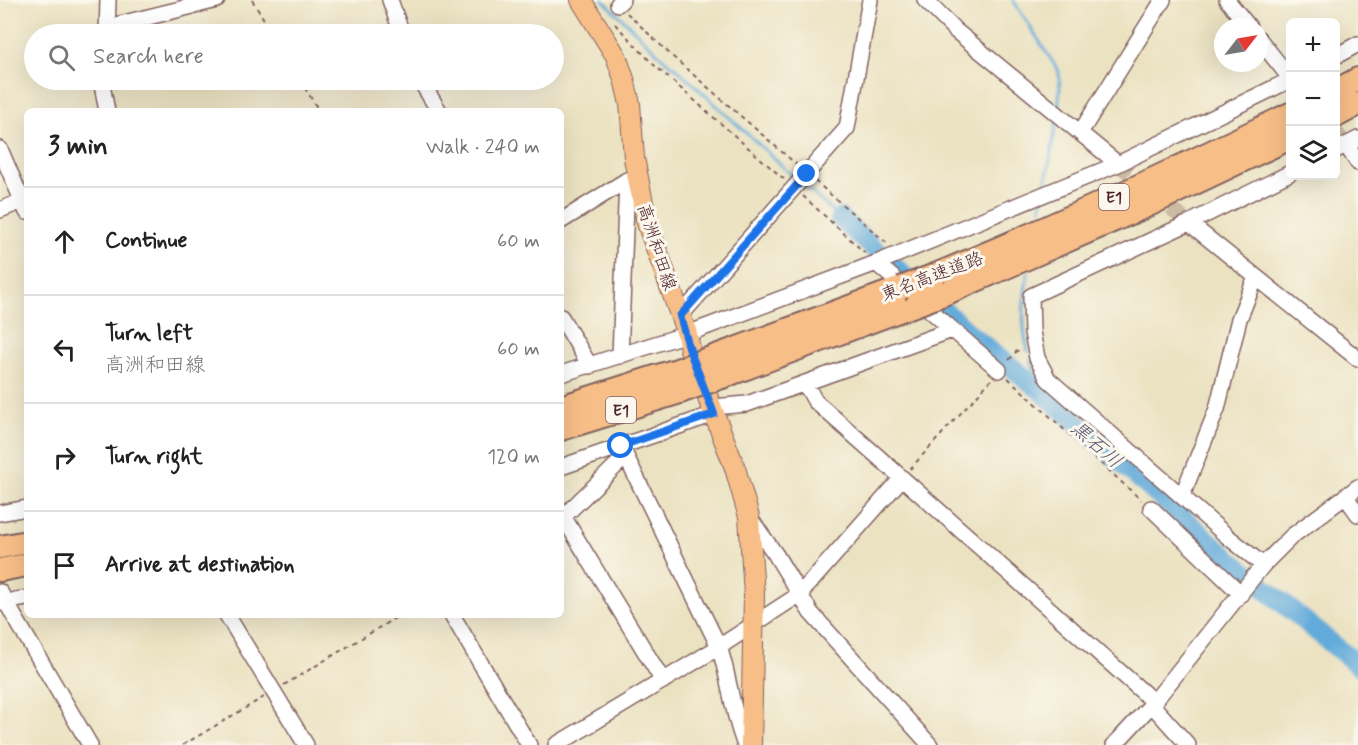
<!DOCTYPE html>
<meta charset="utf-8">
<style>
body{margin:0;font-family:Mynerve,"Klee One",sans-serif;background:#f2f2f2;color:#222}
.controls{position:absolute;right:18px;top:18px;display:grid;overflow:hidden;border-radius:9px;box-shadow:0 6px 24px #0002}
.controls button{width:54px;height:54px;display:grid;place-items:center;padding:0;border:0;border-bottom:2px solid #e0e0e0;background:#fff;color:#222;font:30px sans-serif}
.compass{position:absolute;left:1214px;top:18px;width:54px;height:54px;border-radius:50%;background:#fff;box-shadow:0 6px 24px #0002;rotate:59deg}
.stop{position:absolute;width:18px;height:18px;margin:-14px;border:4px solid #1a73e8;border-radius:50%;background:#fff}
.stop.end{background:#1a73e8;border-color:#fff;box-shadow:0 2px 6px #0008}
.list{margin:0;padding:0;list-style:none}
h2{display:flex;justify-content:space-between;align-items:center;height:78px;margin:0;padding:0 24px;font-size:26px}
h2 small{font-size:20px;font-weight:400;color:#767676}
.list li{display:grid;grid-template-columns:39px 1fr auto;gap:18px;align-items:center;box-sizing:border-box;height:108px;padding:0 24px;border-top:2px solid #e0e0e0}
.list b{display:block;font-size:22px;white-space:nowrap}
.list p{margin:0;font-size:20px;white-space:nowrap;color:#767676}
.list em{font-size:20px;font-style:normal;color:#767676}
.icon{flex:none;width:33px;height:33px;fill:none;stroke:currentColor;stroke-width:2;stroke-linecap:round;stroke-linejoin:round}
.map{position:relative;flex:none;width:1358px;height:745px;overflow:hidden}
.search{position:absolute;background:#fff;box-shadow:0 6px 24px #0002;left:24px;top:24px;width:540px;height:66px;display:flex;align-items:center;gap:15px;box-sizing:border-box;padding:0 21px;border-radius:33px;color:#767676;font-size:22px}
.panel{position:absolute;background:#fff;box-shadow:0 6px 24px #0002;left:24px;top:108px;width:540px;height:510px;border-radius:9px}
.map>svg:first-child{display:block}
</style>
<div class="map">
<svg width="1358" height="745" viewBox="0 0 1358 745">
<rect width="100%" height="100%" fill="#fbf7ec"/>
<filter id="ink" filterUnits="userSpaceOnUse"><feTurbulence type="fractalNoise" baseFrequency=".0167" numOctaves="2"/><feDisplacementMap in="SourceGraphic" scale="12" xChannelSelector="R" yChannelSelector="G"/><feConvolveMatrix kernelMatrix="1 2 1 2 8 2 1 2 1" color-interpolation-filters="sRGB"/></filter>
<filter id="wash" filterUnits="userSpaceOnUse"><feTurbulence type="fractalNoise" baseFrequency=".008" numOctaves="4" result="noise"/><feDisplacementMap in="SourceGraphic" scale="24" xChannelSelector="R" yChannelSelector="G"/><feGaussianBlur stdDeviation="1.35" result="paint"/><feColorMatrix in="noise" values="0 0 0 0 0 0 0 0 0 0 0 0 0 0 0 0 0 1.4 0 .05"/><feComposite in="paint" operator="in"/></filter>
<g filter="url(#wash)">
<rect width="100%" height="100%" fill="#ebe2c1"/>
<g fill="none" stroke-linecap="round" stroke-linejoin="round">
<path stroke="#63abda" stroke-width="3" d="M 603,0 L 665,60 L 675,67 L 795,178
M 1013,0 L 1059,72 L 1060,90 L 1058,107
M 802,184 L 840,218
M 1045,187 L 1057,120
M 1041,209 L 1042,200
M 1028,351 C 1021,324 1023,300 1028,273
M 1031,360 L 1039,389"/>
<path stroke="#63abda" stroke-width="20" d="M 840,218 L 972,336 L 1039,389 L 1229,559 L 1358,665"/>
</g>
</g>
<g filter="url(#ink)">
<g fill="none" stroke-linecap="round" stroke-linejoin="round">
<path stroke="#cbbba3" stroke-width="15" stroke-dasharray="15 8" stroke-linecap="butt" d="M 1336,132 L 1346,145
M 1118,164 L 1189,223"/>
<defs>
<path id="minor" d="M 390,0 L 402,34
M 925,0 L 956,31 L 1118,164
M 1227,0 L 1249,27
M 618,4 L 622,0
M 108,27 L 217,0
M 107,34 L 108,0
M 1259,39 L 1290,78
M 1336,56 L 1358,44
M 101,80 L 107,111
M 420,80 L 439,111
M 1080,133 L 1163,0
M 1346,145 L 1358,163
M 0,149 L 27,212
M 1336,150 L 1358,139
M 0,210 L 27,199
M 561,221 L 627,180
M 1189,223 L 1358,359
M 876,263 L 999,370
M 680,316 L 847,128 L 870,0
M 561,317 L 590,366
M 620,356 L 627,180 L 637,176
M 561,374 L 687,334 L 879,262 L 1118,164 L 1290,80
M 805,383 L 815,401 L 902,478
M 712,407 L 747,404 L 952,330
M 621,446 L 719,647 C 730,679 732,714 745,745
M 561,467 L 714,414
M 1182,496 L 1217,409 L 1239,319 L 1256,277
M 1345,496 L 1358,514
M 1151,508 L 1241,594
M 0,513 L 27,508
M 561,513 L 663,681
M 563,517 L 626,456
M 749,517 L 776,555 L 811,613 L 930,745
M 1263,565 L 1227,536 L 1048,379 L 1037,358 L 1032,332 L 1031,296 L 1189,223 L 1290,173
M 0,592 L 90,745
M 0,603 L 27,598
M 227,615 L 306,745
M 452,615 L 529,745
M 1152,705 L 1188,745
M 556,745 L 719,647 L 800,594 L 902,478 L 1154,702
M 1114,745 L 1154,702 L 1263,565 L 1292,536 L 1358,487"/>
<path id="major" d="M 581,0 L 616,56 L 624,79 L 630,104 L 634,158 L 647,223 L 687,334 L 691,354 L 735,468 L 749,517 L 754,595 L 751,745"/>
<path id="highway" d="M 1336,91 L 1358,79
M 1336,116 L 1358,104
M 935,275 C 1055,226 1173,171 1290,114
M 949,292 L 1142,208 L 1290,138
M 716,356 L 901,288
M 722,377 L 917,304
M 561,407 L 674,371
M 561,429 L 680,392
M 0,547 L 27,542
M 0,570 L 27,565"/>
</defs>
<use href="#minor" stroke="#826360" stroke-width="18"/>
<use href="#major" stroke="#826360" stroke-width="22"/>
<use href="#highway" stroke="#826360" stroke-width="26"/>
<path stroke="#826360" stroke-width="2" stroke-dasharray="4.5 4.5" stroke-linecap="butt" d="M 252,0 L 273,34
M 627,13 L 673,57 L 797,165
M 615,24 L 653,64 L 785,180
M 300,80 L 319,111
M 815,181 L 888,244
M 803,196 L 865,253
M 1009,360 L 1017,351 L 1023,350
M 1008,378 L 1141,500
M 910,469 L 991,380
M 284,685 L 400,615
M 183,745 L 264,697"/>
<use href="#minor" stroke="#fff" stroke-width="15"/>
<use href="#major" stroke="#f7be88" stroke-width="20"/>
<use href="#highway" stroke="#f7be88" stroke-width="22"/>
<defs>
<path id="highway-bridge" d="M 901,288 L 935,275
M 917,304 L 949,292
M 674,371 L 716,356
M 680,392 L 722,377"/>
</defs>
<use href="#highway-bridge" stroke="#826360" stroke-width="26" stroke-linecap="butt"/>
<use href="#highway-bridge" stroke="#f7be88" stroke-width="22"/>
</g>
</g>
<g fill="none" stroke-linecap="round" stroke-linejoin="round" filter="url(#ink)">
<path stroke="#1a73e8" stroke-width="8" d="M 621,446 L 714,414 L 691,354 L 680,316 L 807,174"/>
</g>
<g text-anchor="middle" stroke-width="6" stroke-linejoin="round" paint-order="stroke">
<g fill="#fbf7ec" stroke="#7f6065" stroke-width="1.5">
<rect x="1099" y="184" width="30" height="26" rx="4.5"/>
<rect x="606" y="397" width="30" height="26" rx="4.5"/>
</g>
<g font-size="16" font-weight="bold" fill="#4a1f2b">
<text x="1114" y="203">E1</text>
<text x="621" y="416">E1</text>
</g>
<g font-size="18" fill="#4a1f2b" stroke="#fbf7ec">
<text transform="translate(657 247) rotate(72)" y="6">高洲和田線</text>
<text transform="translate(932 276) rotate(-21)" y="6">東名高速道路</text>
</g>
<g font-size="20" font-style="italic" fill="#545771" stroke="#fbf7ec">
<text transform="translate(1097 444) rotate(41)" y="7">黒石川</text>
</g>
</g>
</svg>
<div class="controls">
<button>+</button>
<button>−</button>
<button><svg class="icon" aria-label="layers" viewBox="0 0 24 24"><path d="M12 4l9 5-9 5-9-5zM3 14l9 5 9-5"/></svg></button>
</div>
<svg class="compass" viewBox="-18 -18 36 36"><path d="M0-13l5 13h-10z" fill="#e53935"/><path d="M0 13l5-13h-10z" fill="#767676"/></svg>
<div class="stop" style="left:621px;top:446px"></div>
<div class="stop end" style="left:807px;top:174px"></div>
<div class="search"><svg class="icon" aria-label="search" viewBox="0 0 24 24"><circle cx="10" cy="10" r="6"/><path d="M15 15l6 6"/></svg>Search here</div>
<section class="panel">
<h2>3 min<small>Walk · 240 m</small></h2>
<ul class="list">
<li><svg class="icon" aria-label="ahead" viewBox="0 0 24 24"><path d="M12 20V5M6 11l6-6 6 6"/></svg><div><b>Continue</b></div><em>60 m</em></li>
<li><svg class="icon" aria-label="left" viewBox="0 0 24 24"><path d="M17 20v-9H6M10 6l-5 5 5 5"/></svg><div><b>Turn left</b><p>高洲和田線</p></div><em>60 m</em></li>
<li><svg class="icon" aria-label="right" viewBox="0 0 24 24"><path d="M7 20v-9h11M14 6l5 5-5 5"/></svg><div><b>Turn right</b></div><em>120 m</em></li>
<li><svg class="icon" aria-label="arrive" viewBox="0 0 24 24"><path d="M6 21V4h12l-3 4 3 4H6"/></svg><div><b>Arrive at destination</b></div></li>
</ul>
</section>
</div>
